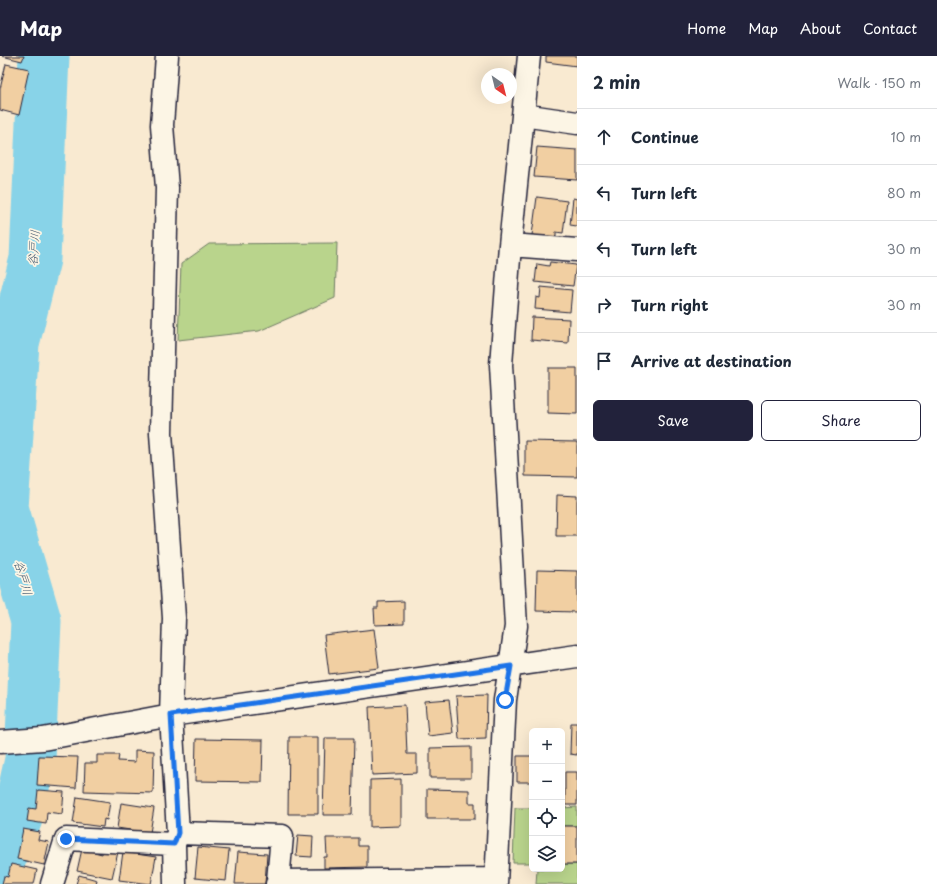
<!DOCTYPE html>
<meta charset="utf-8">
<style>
body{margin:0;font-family:"Playpen Sans","Klee One",sans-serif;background:#f2f2f3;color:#1f2937}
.controls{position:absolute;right:12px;bottom:12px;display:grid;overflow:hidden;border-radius:6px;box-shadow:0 4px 16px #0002}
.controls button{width:36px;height:36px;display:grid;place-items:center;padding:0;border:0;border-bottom:1px solid #e0e1e3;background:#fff;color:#1f2937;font:20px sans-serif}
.compass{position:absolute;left:481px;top:12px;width:36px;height:36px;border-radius:50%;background:#fff;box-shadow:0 4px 16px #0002;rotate:145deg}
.stop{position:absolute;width:12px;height:12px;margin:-9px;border:3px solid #1a73e8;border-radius:50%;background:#fff}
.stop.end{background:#1a73e8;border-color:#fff;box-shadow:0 1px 4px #0008}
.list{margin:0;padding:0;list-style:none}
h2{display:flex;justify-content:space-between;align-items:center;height:52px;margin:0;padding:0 16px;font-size:17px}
h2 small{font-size:13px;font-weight:400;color:#747a83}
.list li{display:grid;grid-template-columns:26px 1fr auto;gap:12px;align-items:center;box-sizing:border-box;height:56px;padding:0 16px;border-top:1px solid #e0e1e3}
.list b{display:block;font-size:15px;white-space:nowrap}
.list em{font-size:13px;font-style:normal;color:#747a83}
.actions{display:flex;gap:8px;padding:12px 16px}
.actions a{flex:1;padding:9px 0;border:1px solid #22223b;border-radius:6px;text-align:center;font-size:14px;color:#22223b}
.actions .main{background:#22223b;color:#fff}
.icon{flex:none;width:22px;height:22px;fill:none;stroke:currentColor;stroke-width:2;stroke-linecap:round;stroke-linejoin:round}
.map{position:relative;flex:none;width:577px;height:828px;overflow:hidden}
header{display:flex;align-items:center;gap:24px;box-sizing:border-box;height:56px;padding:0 20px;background:#22223b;color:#fff}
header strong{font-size:19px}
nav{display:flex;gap:22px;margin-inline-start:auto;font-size:14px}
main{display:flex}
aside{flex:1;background:#fff}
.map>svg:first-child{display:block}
</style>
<header>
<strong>Map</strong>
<nav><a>Home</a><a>Map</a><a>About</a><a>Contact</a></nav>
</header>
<main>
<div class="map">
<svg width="577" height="828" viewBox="0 0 577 828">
<rect width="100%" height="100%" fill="#f9ead1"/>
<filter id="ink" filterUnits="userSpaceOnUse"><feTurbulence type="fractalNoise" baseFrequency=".025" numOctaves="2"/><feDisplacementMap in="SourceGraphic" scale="8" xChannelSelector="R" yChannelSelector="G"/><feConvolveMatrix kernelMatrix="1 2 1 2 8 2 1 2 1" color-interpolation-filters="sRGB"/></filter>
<g filter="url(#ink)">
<path fill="#b9d48c" stroke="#6e7b64" d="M 337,187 L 335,242 L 259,275 L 178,284 L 181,208 L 209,188 Z
M 577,751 L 577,770 L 562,770 L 562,752 Z
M 515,752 L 532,752 L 532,807 L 513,807 Z
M 562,808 L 577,808 L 577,828 L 536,828 L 537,813 L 562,813 Z"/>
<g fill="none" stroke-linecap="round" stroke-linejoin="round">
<path stroke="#88d3e8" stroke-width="51" d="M 0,804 L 17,762 L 30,704 L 36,565 L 3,452 L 14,287 L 35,203 L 44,0"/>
</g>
<path fill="#f1cfa2" stroke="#22223b" d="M 2,0 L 24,0 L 22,5 Z
M 546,0 L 577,0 L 577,10 L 546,6 Z
M 6,8 L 29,13 L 19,59 L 0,54 L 0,33 Z
M 537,91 L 577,94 L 577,124 L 534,121 Z
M 537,141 L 567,145 L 563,177 L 556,176 L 556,182 L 532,179 Z
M 573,142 L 577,143 L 577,170 L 570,169 Z
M 550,206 L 576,209 L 573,230 L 535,226 L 537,208 L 549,210 Z
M 541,231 L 572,234 L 570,256 L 535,253 L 536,241 L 540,242 Z
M 532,261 L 569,263 L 568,287 L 531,284 Z
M 548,312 L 577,312 L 577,358 L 548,357 Z
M 525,385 L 577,386 L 577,421 L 525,420 Z
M 557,439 L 577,440 L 577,480 L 556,480 Z
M 537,514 L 577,515 L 577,556 L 536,555 Z
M 404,545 L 404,568 L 375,569 L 374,552 L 378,552 L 378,546 Z
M 374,573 L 379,612 L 329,618 L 324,579 Z
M 487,639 L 486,682 L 459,683 L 456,640 Z
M 449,644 L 453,677 L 428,680 L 425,646 Z
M 405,649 L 407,698 L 417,698 L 417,717 L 372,719 L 369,651 Z
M 571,667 L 577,667 L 577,699 L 570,698 Z
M 289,681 L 318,681 L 318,758 L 288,758 Z
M 325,682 L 354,682 L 352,759 L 323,759 Z
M 196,683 L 263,684 L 262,726 L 195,725 Z
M 471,691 L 471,722 L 430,722 L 430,692 Z
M 135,694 L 154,695 L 153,737 L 84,735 L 85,707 L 97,707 L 97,699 L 119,699 L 118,705 L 135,706 Z
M 39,700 L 78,701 L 76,732 L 37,729 Z
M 517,700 L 532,700 L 532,726 L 517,726 Z
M 565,716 L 577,716 L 577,749 L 565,749 Z
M 401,723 L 401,770 L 370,771 L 370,724 Z
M 427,733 L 469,734 L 469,747 L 475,747 L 475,763 L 427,763 Z
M 38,734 L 64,736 L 62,758 L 47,756 L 46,768 L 27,765 L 29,752 L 36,753 Z
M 77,741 L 110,746 L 107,764 L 104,763 L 103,771 L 73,767 Z
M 121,747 L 154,752 L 150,777 L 117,772 Z
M 562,770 L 577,770 L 577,808 L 562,808 Z
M 23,773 L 40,776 L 38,784 L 49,786 L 44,809 L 17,803 Z
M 298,779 L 313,780 L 312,801 L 296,800 Z
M 326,782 L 358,782 L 358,790 L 367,790 L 367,811 L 324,812 L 324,801 L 327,801 Z
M 198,791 L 229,794 L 226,825 L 195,822 Z
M 82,793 L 102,798 L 103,793 L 118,796 L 112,822 L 77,815 Z
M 123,796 L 156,801 L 151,828 L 119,824 Z
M 238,796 L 267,798 L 265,828 L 235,828 Z
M 11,808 L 37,814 L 34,828 L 2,828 L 4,820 L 8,821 Z
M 79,819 L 97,824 L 96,827 L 100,828 L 76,828 Z"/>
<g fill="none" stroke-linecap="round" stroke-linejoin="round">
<defs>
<path id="minor" d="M 167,0 L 162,69 L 167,132 L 161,377 L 174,562 L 171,659 L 178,777 L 174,788 L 175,828
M 523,59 L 577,67
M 510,189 L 577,194
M 0,686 L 43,683 L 171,659 L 577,600
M 178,777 L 282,780 L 278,825
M 52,828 L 66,783 L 174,788
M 277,828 L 278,825 L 496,823
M 496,828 L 505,644 L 516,570 L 501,309 L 510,189 L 529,0"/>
</defs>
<use href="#minor" stroke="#22223b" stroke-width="25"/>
<use href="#minor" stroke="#fcf5e5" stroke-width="22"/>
</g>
</g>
<g fill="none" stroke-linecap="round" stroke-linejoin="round" filter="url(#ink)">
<path stroke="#1a73e8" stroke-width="5" d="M 66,783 L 174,788 L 178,777 L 171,659 L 511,610 L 505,644"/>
</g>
<g text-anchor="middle" stroke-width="3.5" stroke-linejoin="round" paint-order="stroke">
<g font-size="12" font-style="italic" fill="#41576f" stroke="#fcf5e5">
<text transform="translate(34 192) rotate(-85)" y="4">谷戸川</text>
<text transform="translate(23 522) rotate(74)" y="4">谷戸川</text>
</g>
</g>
</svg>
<div class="controls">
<button>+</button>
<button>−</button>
<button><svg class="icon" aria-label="locate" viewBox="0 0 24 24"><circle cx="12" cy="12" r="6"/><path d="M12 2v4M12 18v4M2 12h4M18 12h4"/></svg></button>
<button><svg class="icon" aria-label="layers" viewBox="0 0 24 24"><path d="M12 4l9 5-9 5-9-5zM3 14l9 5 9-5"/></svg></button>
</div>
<svg class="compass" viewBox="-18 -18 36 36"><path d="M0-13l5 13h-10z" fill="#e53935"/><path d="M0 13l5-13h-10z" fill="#747a83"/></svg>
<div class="stop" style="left:505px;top:644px"></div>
<div class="stop end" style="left:66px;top:783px"></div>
</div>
<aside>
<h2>2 min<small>Walk · 150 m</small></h2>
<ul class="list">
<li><svg class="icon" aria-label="ahead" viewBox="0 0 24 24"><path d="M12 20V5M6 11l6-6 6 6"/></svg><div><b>Continue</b></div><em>10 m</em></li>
<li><svg class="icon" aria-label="left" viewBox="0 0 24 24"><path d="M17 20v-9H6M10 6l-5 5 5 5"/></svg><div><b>Turn left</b></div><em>80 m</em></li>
<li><svg class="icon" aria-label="left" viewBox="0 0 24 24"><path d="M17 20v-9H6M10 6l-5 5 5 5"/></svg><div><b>Turn left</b></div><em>30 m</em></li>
<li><svg class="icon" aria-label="right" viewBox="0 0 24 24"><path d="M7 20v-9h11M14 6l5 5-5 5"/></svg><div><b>Turn right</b></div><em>30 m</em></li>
<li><svg class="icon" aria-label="arrive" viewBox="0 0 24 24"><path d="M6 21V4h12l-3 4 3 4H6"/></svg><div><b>Arrive at destination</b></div></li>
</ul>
<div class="actions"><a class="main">Save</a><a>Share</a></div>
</aside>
</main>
